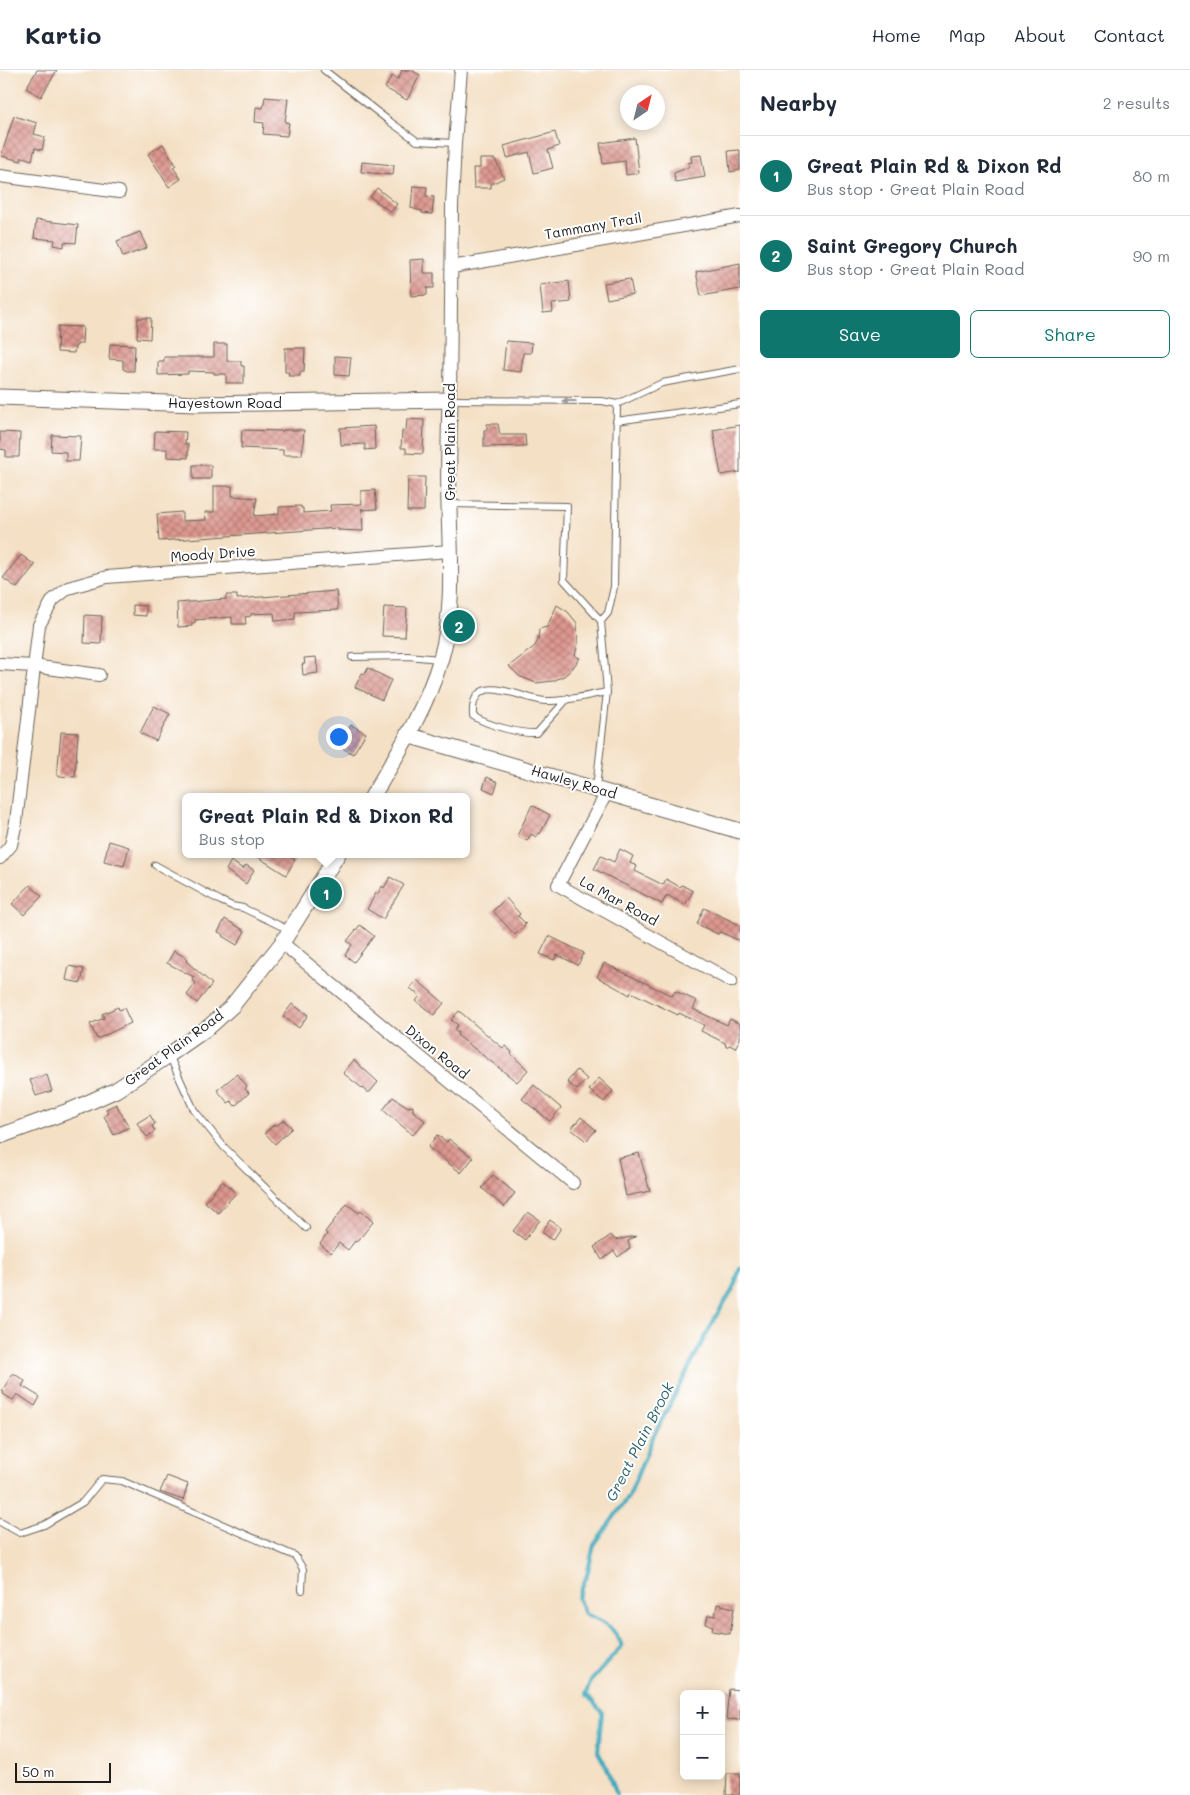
<!DOCTYPE html>
<meta charset="utf-8">
<style>
body{margin:0;font-family:Mali,sans-serif;background:#f2f2f3;color:#1f2937}
.controls{position:absolute;right:15px;bottom:15px;display:grid;overflow:hidden;border-radius:8px;box-shadow:0 2px 12px #0003}
.controls button{width:45px;height:45px;display:grid;place-items:center;padding:0;border:0;border-bottom:1px solid #e0e1e3;background:#fff;color:#1f2937;font:25px sans-serif}
.compass{position:absolute;left:620px;top:15px;width:45px;height:45px;border-radius:50%;background:#fff;box-shadow:0 2px 12px #0003;rotate:35deg}
.scale{position:absolute;left:15px;bottom:12px;width:96px;box-sizing:border-box;padding-left:5px;border:2px solid #1c1c1c;border-top:0;font-size:14px;line-height:18px;white-space:nowrap;color:#1c1c1c;-webkit-text-stroke:4px #fff;paint-order:stroke}
.you{position:absolute;left:338px;top:666px;width:18px;height:18px;margin:-12px;border:4px solid #fff;border-radius:50%;background:#1a73e8;box-shadow:0 0 0 8px #1a73e833}
.badge{display:grid;place-items:center;width:32px;height:32px;border-radius:50%;background:#0f766e;color:#fff;font-size:16px;font-weight:700}
.pin{position:absolute;translate:-50% -50%;border:2px solid #fff;box-shadow:0 1px 5px #0006}
.popup{position:absolute;left:182px;top:723px;width:288px;height:65px;box-sizing:border-box;display:grid;place-content:center;border-radius:8px;background:#fff;filter:drop-shadow(0 1px 4px #0005);font-size:16px;white-space:nowrap;color:#747a83}
.popup b{font-size:19px;color:#1f2937}
.popup::after{content:'';position:absolute;left:50%;top:100%;margin-left:-10px;border:10px solid transparent;border-top-color:#fff}
.list{margin:0;padding:0;list-style:none}
h2{display:flex;justify-content:space-between;align-items:center;height:65px;margin:0;padding:0 20px;font-size:21px}
h2 small{font-size:16px;font-weight:400;color:#747a83}
.list li{display:grid;grid-template-columns:32px 1fr auto;gap:15px;align-items:center;box-sizing:border-box;height:80px;padding:0 20px;border-top:1px solid #e0e1e3}
.list b{display:block;font-size:19px;white-space:nowrap}
.list p{margin:0;font-size:16px;white-space:nowrap;color:#747a83}
.list em{font-size:16px;font-style:normal;color:#747a83}
.actions{display:flex;gap:10px;padding:15px 20px}
.actions a{flex:1;padding:11px 0;border:1px solid #0f766e;border-radius:8px;text-align:center;font-size:18px;color:#0f766e}
.actions .main{background:#0f766e;color:#fff}
.map{position:relative;flex:none;width:740px;height:1725px;overflow:hidden}
header{display:flex;align-items:center;gap:30px;box-sizing:border-box;height:70px;padding:0 25px;background:#fff;border-bottom:1px solid #e0e1e3}
header strong{font-size:24px}
nav{display:flex;gap:28px;margin-inline-start:auto;font-size:18px}
main{display:flex}
aside{flex:1;background:#fff}
.map>svg:first-child{display:block}
</style>
<header>
<strong>Kartio</strong>
<nav><a>Home</a><a>Map</a><a>About</a><a>Contact</a></nav>
</header>
<main>
<div class="map">
<svg width="740" height="1725" viewBox="0 0 740 1725">
<defs>
<pattern id="building-cross-hatch" width="8" height="8" patternUnits="userSpaceOnUse" patternTransform="scale(1.25)"><rect width="8" height="8" fill="#dd9890"/><path d="M0 0l8 8M0 8l8-8" fill="none" stroke="#b27b75"/></pattern>
</defs>
<rect width="100%" height="100%" fill="#fff"/>
<filter id="ink" filterUnits="userSpaceOnUse"><feTurbulence type="fractalNoise" baseFrequency=".02" numOctaves="2"/><feDisplacementMap in="SourceGraphic" scale="10" xChannelSelector="R" yChannelSelector="G"/><feConvolveMatrix kernelMatrix="1 2 1 2 8 2 1 2 1" color-interpolation-filters="sRGB"/></filter>
<filter id="wash" filterUnits="userSpaceOnUse"><feTurbulence type="fractalNoise" baseFrequency=".0096" numOctaves="4" result="noise"/><feDisplacementMap in="SourceGraphic" scale="20" xChannelSelector="R" yChannelSelector="G"/><feGaussianBlur stdDeviation="1.12" result="paint"/><feColorMatrix in="noise" values="0 0 0 0 0 0 0 0 0 0 0 0 0 0 0 0 0 1.4 0 .05"/><feComposite in="paint" operator="in"/></filter>
<g filter="url(#wash)">
<rect width="100%" height="100%" fill="#f4e0c5"/>
<g fill="none" stroke-linecap="round" stroke-linejoin="round">
<path stroke="#3da9bd" stroke-width="4" d="M 617,1725 L 608,1700 L 598,1682 L 602,1642 L 586,1624 L 590,1612 L 622,1576 C 615,1557 603,1551 585,1544 L 578,1528 L 587,1505 L 594,1475 L 629,1426 L 653,1367 L 716,1246 L 733,1219 L 740,1198"/>
</g>
<g id="blocks">
<path fill="url(#building-cross-hatch)" d="M 37,0 L 57,0 L 41,27 L 26,18 Z
M 402,0 L 411,0 L 420,5 L 407,30 L 385,18 L 392,6 L 398,9 Z
M 265,27 L 288,29 L 285,52 L 289,53 L 287,66 L 263,64 L 264,53 L 255,52 L 256,37 L 263,38 Z
M 14,46 L 37,53 L 34,64 L 45,67 L 42,80 L 35,78 L 32,90 L 22,87 L 21,91 L 1,86 Z
M 555,62 L 559,76 L 548,80 L 553,98 L 534,103 L 529,82 L 507,88 L 504,76 Z
M 635,68 L 639,103 L 626,105 L 625,91 L 603,94 L 600,73 Z
M 163,74 L 176,95 L 173,97 L 181,109 L 169,117 L 148,84 Z
M 740,80 L 740,100 L 730,102 L 728,81 Z
M 701,85 L 705,107 L 675,112 L 674,103 L 689,97 L 688,93 L 692,92 L 691,86 Z
M 480,89 L 495,89 L 504,108 L 491,114 L 491,118 L 474,118 L 473,98 L 480,98 Z
M 362,92 L 394,95 L 393,105 L 361,102 Z
M 413,116 L 427,117 L 426,126 L 434,127 L 432,144 L 422,143 L 422,141 L 411,138 Z
M 377,118 L 397,134 L 391,142 L 370,127 Z
M 36,150 L 78,155 L 76,173 L 64,172 L 64,177 L 54,175 L 55,170 L 34,168 Z
M 140,162 L 147,178 L 123,187 L 117,171 Z
M 424,189 L 424,203 L 434,203 L 434,218 L 427,218 L 427,225 L 411,226 L 410,190 Z
M 740,193 L 740,219 L 701,226 L 696,202 Z
M 630,209 L 633,224 L 607,229 L 604,213 Z
M 569,211 L 571,232 L 552,234 L 553,242 L 543,243 L 540,215 Z
M 138,248 L 151,248 L 150,269 L 137,268 Z
M 58,256 L 83,257 L 82,274 L 77,274 L 77,276 L 75,276 L 74,283 L 57,282 Z
M 506,271 L 532,273 L 531,283 L 523,283 L 521,302 L 503,300 Z
M 110,274 L 135,275 L 134,301 L 127,301 L 123,299 L 123,290 L 109,289 Z
M 214,274 L 227,274 L 227,291 L 241,291 L 241,296 L 244,296 L 244,313 L 226,313 L 226,304 L 214,304 L 214,302 L 188,301 L 188,304 L 158,305 L 158,291 L 164,291 L 164,287 L 214,287 Z
M 285,278 L 305,278 L 304,302 L 300,302 L 300,306 L 288,306 L 289,302 L 285,302 Z
M 335,286 L 351,287 L 349,306 L 335,305 Z
M 407,349 L 424,350 L 423,384 L 406,383 L 406,378 L 401,378 L 402,361 L 406,361 Z
M 487,354 L 498,354 L 500,365 L 525,365 L 526,376 L 484,377 L 484,360 L 487,360 Z
M 740,355 L 740,402 L 721,405 L 713,360 Z
M 374,356 L 375,379 L 365,380 L 365,374 L 341,375 L 340,358 Z
M 242,360 L 283,361 L 283,360 L 304,360 L 302,385 L 283,385 L 283,380 L 241,378 Z
M 155,361 L 186,362 L 185,374 L 188,374 L 188,388 L 167,387 L 167,379 L 154,379 Z
M 0,362 L 20,363 L 19,387 L 6,387 L 6,380 L 0,379 Z
M 52,365 L 81,366 L 79,391 L 66,391 L 66,382 L 51,381 Z
M 193,395 L 211,395 L 211,409 L 193,409 Z
M 408,407 L 425,407 L 424,441 L 407,441 Z
M 214,416 L 232,416 L 232,426 L 257,428 L 254,446 L 279,444 L 279,437 L 301,436 L 301,438 L 303,438 L 303,443 L 331,441 L 330,435 L 362,434 L 361,421 L 375,420 L 377,439 L 362,440 L 362,438 L 363,461 L 338,460 L 338,458 L 159,471 L 157,444 L 182,442 L 182,451 L 206,450 L 205,442 L 214,442 Z
M 21,485 L 35,495 L 17,518 L 3,508 Z
M 336,521 L 338,540 L 295,542 L 295,549 L 275,551 L 274,543 L 251,544 L 251,546 L 245,547 L 246,554 L 232,554 L 232,547 L 195,550 L 195,553 L 191,553 L 192,556 L 178,557 L 177,533 L 226,529 L 226,525 L 237,525 L 237,529 Z
M 133,535 L 146,536 L 146,546 L 133,545 Z
M 557,535 L 568,542 L 577,553 L 578,573 L 575,586 L 580,588 L 571,600 L 564,606 L 553,611 L 536,613 L 519,606 L 509,596 L 535,576 L 538,570 L 539,559 L 547,557 Z
M 384,537 L 407,538 L 405,567 L 382,566 Z
M 85,545 L 102,546 L 101,574 L 84,573 Z
M 316,587 L 318,603 L 303,605 L 302,594 L 305,594 L 304,588 Z
M 368,598 L 391,610 L 382,630 L 355,617 L 362,603 L 365,604 Z
M 154,636 L 170,644 L 156,671 L 140,663 Z
M 351,655 L 366,663 L 353,684 L 339,676 Z
M 61,662 L 78,663 L 75,707 L 57,706 Z
M 487,707 L 498,712 L 494,723 L 483,718 Z
M 532,735 L 550,745 L 540,764 L 538,763 L 536,767 L 531,764 L 527,771 L 517,766 Z
M 109,771 L 129,777 L 124,796 L 104,791 Z
M 620,779 L 633,786 L 630,793 L 637,796 L 635,801 L 663,815 L 666,809 L 680,817 L 682,815 L 693,821 L 685,835 L 667,825 L 662,834 L 594,799 L 601,786 L 614,792 Z
M 253,784 L 286,784 L 295,790 L 286,805 Z
M 231,791 L 243,799 L 246,795 L 254,800 L 246,814 L 226,800 Z
M 390,807 L 404,815 L 383,849 L 367,839 L 376,823 L 378,824 L 382,816 L 384,818 Z
M 30,815 L 42,826 L 24,845 L 12,834 Z
M 506,828 L 520,844 L 518,846 L 526,854 L 515,865 L 493,841 Z
M 704,838 L 740,855 L 740,871 L 720,862 L 718,864 L 697,854 Z
M 225,849 L 245,861 L 237,875 L 222,866 L 223,864 L 218,862 Z
M 360,855 L 374,866 L 354,892 L 345,885 L 352,875 L 347,871 Z
M 549,866 L 584,883 L 578,895 L 557,885 L 554,890 L 540,884 Z
M 174,881 L 187,888 L 186,891 L 212,914 L 197,933 L 187,925 L 196,913 L 192,910 L 194,907 L 167,893 Z
M 604,893 L 672,926 L 675,921 L 697,931 L 693,939 L 727,955 L 730,949 L 740,954 L 740,969 L 735,978 L 730,975 L 726,977 L 725,973 L 701,961 L 704,955 L 679,943 L 678,945 L 631,922 L 630,925 L 597,907 Z
M 69,896 L 84,899 L 81,913 L 66,910 Z
M 417,910 L 444,933 L 434,945 L 416,931 L 420,926 L 410,918 Z
M 292,934 L 308,945 L 299,958 L 283,946 Z
M 118,937 L 119,940 L 124,938 L 131,953 L 97,969 L 90,954 L 104,948 L 102,944 Z
M 459,941 L 499,975 L 503,978 L 505,976 L 512,982 L 511,984 L 528,1000 L 517,1012 L 457,965 L 458,963 L 454,960 L 458,955 L 451,950 Z
M 354,990 L 378,1012 L 370,1022 L 367,1022 L 343,1003 Z
M 577,1000 L 587,1009 L 577,1020 L 567,1012 Z
M 237,1004 L 247,1016 L 245,1019 L 249,1023 L 235,1036 L 231,1031 L 228,1033 L 217,1020 Z
M 47,1005 L 52,1021 L 36,1026 L 30,1010 Z
M 599,1008 L 613,1021 L 604,1032 L 589,1020 Z
M 534,1015 L 561,1038 L 550,1051 L 522,1029 Z
M 393,1027 L 408,1037 L 413,1036 L 413,1041 L 425,1051 L 413,1065 L 383,1040 Z
M 116,1034 L 129,1057 L 114,1065 L 104,1046 L 108,1043 L 106,1039 Z
M 150,1045 L 155,1054 L 152,1056 L 155,1061 L 147,1067 L 137,1053 Z
M 581,1047 L 596,1060 L 586,1071 L 571,1059 Z
M 284,1050 L 292,1058 L 275,1074 L 265,1063 L 275,1054 L 276,1056 Z
M 437,1065 L 447,1072 L 449,1069 L 473,1088 L 461,1103 L 428,1077 Z
M 639,1083 L 650,1121 L 626,1126 L 618,1088 Z
M 493,1105 L 515,1123 L 504,1137 L 482,1118 Z
M 222,1111 L 236,1123 L 218,1143 L 205,1132 Z
M 347,1134 L 359,1143 L 361,1140 L 373,1152 L 357,1172 L 355,1171 L 348,1180 L 339,1173 L 331,1183 L 320,1174 L 327,1164 L 325,1162 Z
M 528,1142 L 540,1150 L 525,1170 L 513,1161 Z
M 550,1150 L 561,1158 L 553,1170 L 542,1162 Z
M 611,1165 L 615,1170 L 636,1166 L 628,1171 L 630,1178 L 618,1187 L 614,1181 L 602,1190 L 594,1177 Z
M 13,1303 L 25,1311 L 22,1316 L 40,1327 L 35,1336 L 17,1324 L 13,1330 L 3,1324 L 4,1322 L 2,1321 Z
M 167,1406 L 188,1414 L 183,1430 L 160,1422 Z
M 717,1534 L 734,1538 L 730,1564 L 712,1561 L 713,1556 L 706,1554 L 708,1545 L 715,1546 Z
M 729,1619 L 740,1620 L 740,1650 L 726,1649 Z
M 727,1703 L 740,1703 L 740,1725 L 726,1725 Z"/>
</g>
</g>
<g filter="url(#ink)">
<use href="#blocks" fill-opacity="0" stroke="#686157" stroke-width="1"/>
<g fill="none" stroke-linecap="round" stroke-linejoin="round">
<defs>
<path id="service" d="M 324,0 L 389,51 L 417,71 L 455,73
M 450,330 L 602,331 L 617,334 L 662,313 L 740,299
M 616,351 L 740,334
M 450,434 L 567,436 L 564,510 L 601,551
M 352,587 L 408,586 L 439,589
M 568,628 L 537,663 C 520,664 487,655 473,646 C 470,598 520,629 545,631 C 564,632 589,625 607,622
M 596,718 L 607,622 L 601,551 L 608,543 L 614,517 L 617,334
M 155,795 L 221,831 L 232,836 L 243,838 L 289,860
M 169,985 L 194,1040 L 224,1077 L 306,1158
M 0,1452 L 20,1463 L 44,1455 L 83,1432 L 102,1409 L 122,1411 L 295,1486 L 303,1499 L 302,1520"/>
<path id="minor" d="M 0,106 L 119,122
M 452,197 L 740,146
M 450,330 L 452,136 L 455,73 L 461,0
M 0,594 L 33,596 L 99,605
M 607,722 L 558,815 L 731,911
M 0,788 L 11,775 L 16,752 L 39,555 L 53,530 L 68,518 L 107,507 L 450,481
M 282,873 L 573,1113"/>
<path id="tertiary" d="M 0,327 L 196,334 L 450,330 C 449,366 448,401 449,437 C 450,486 455,540 441,588 C 427,637 398,683 372,727
M 407,665 L 740,761
M 0,1066 L 74,1039 L 116,1020 L 169,985 L 210,956 L 232,936 L 282,873 L 338,784"/>
</defs>
<use href="#service" stroke="#686157" stroke-width="8"/>
<use href="#minor" stroke="#686157" stroke-width="14"/>
<use href="#tertiary" stroke="#686157" stroke-width="17"/>
<use href="#service" stroke="#fff" stroke-width="6"/>
<use href="#minor" stroke="#fff" stroke-width="12"/>
<use href="#tertiary" stroke="#fff" stroke-width="15"/>
</g>
<defs><path id="oneway-solid" d="M-6-.8H1V-3.2L6.5 0L1 3.2V.8H-6Z" transform="scale(1.25)"/></defs>
<use fill="#999" href="#oneway-solid" transform="translate(569 331) rotate(-180)"/>
</g>
<g text-anchor="middle" stroke-width="4" stroke-linejoin="round" paint-order="stroke">
<g font-size="14" fill="#1c1c1c" stroke="#fff">
<text transform="translate(593 156) rotate(-10)" y="5">Tammany Trail</text>
<text x="225" y="338">Hayestown Road</text>
<text transform="translate(450 372) rotate(-90)" y="5">Great Plain Road</text>
<text transform="translate(213 484) rotate(-4)" y="5">Moody Drive</text>
<text transform="translate(574 712) rotate(16)" y="5">Hawley Road</text>
<text transform="translate(619 831) rotate(29)" y="5">La Mar Road</text>
<text transform="translate(174 978) rotate(-36)" y="5">Great Plain Road</text>
<text transform="translate(437 982) rotate(39)" y="5">Dixon Road</text>
</g>
<g font-size="15" font-style="italic" fill="#2c626c" stroke="#fff">
<text transform="translate(640 1372) rotate(-63)" y="5">Great Plain Brook</text>
</g>
</g>
</svg>
<div class="controls">
<button>+</button>
<button>−</button>
</div>
<svg class="compass" viewBox="-18 -18 36 36"><path d="M0-13l5 13h-10z" fill="#e53935"/><path d="M0 13l5-13h-10z" fill="#747a83"/></svg>
<div class="scale">50 m</div>
<div class="you"></div>
<div class="pin badge" style="left:326px;top:823px">1</div>
<div class="popup"><b>Great Plain Rd &amp; Dixon Rd</b>Bus stop</div>
<div class="pin badge" style="left:459px;top:556px">2</div>
</div>
<aside>
<h2>Nearby<small>2 results</small></h2>
<ul class="list">
<li><span class="badge">1</span><div><b>Great Plain Rd &amp; Dixon Rd</b><p>Bus stop · Great Plain Road</p></div><em>80 m</em></li>
<li><span class="badge">2</span><div><b>Saint Gregory Church</b><p>Bus stop · Great Plain Road</p></div><em>90 m</em></li>
</ul>
<div class="actions"><a class="main">Save</a><a>Share</a></div>
</aside>
</main>
